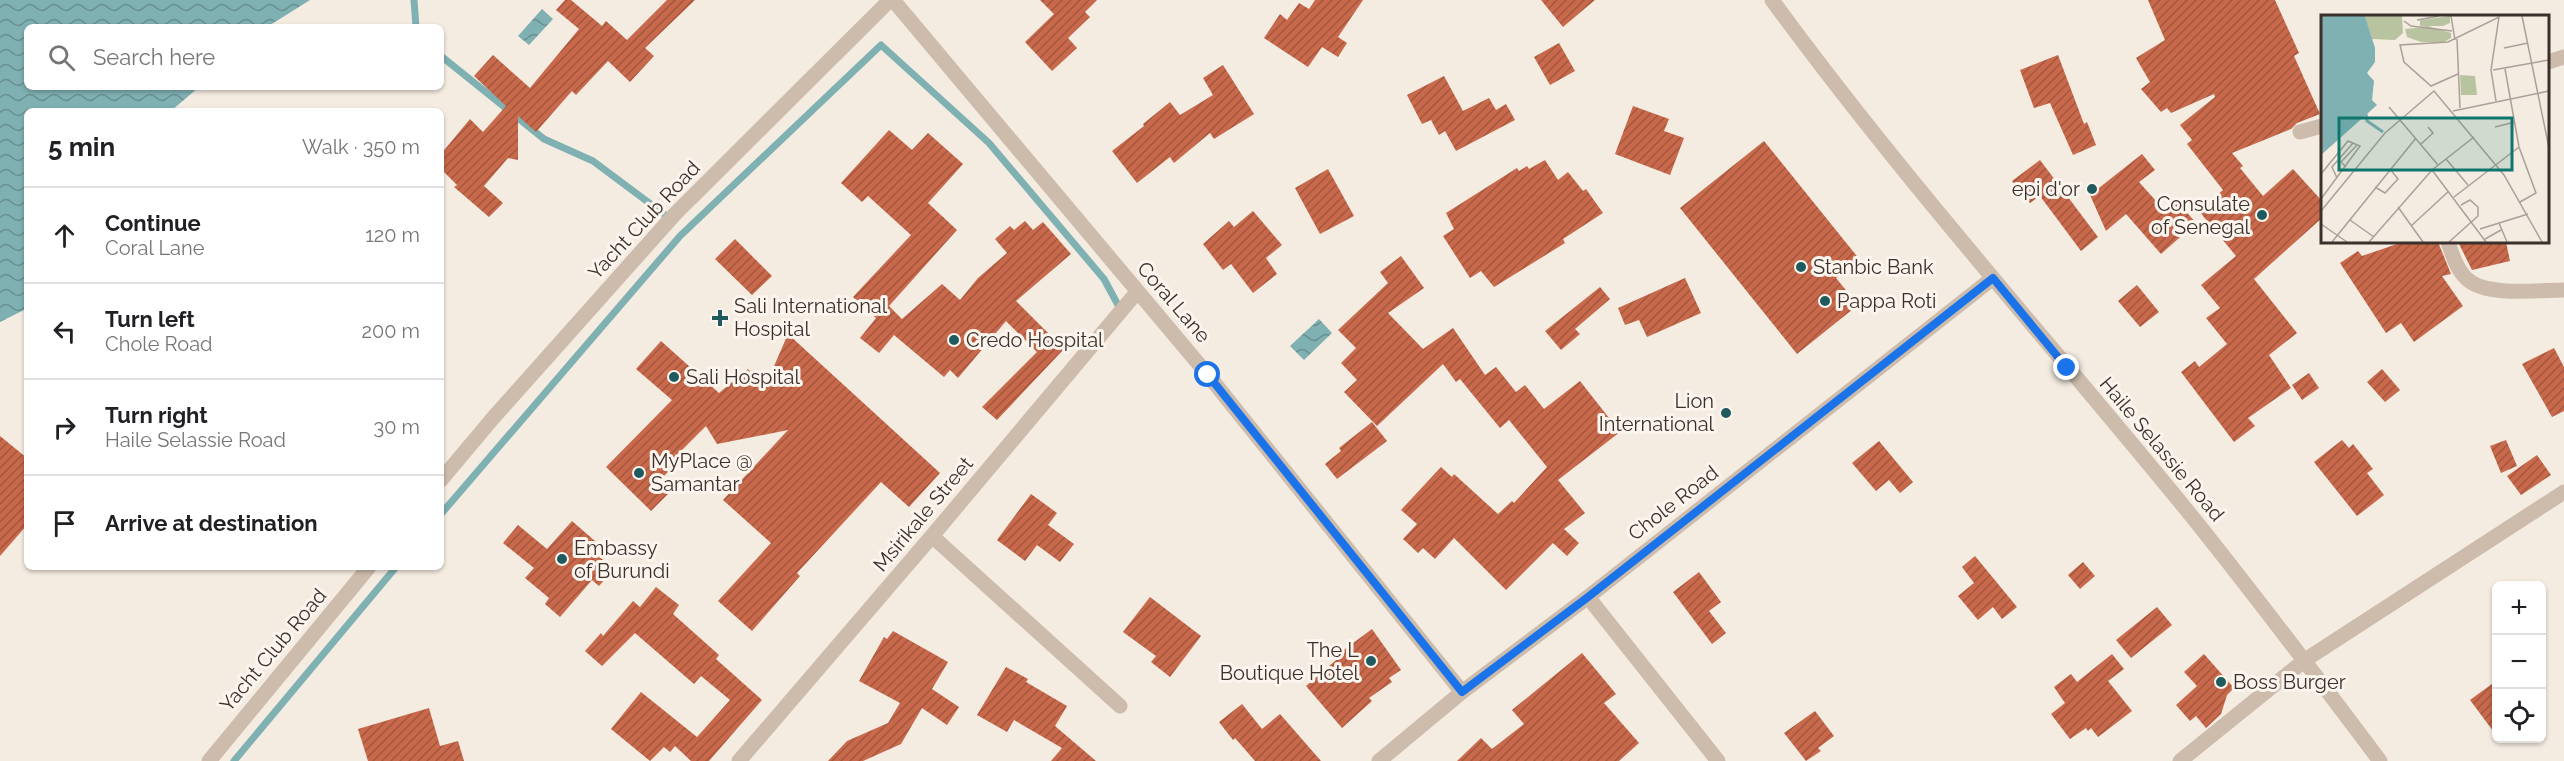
<!DOCTYPE html>
<meta charset="utf-8">
<style>
body{margin:0;font-family:Raleway,sans-serif;background:#f6f6f6;color:#202124}
.controls{position:absolute;right:18px;bottom:18px;display:grid;overflow:hidden;border-radius:9px;box-shadow:0 2px 4px #0004}
.controls button{width:54px;height:54px;display:grid;place-items:center;padding:0;border:0;border-bottom:2px solid #e0e0e0;background:#fff;color:#202124;font:30px sans-serif}
.stop{position:absolute;width:18px;height:18px;margin:-14px;border:4px solid #1a73e8;border-radius:50%;background:#fff}
.stop.end{background:#1a73e8;border-color:#fff;box-shadow:0 2px 6px #0008}
.list{margin:0;padding:0;list-style:none}
h2{display:flex;justify-content:space-between;align-items:center;height:78px;margin:0;padding:0 24px;font-size:26px}
h2 small{font-size:20px;font-weight:400;color:#757577}
.list li{display:grid;grid-template-columns:39px 1fr auto;gap:18px;align-items:center;box-sizing:border-box;height:96px;padding:0 24px;border-top:2px solid #e0e0e0}
.list b{display:block;font-size:22px;white-space:nowrap}
.list p{margin:0;font-size:20px;white-space:nowrap;color:#757577}
.list em{font-size:20px;font-style:normal;color:#757577}
.icon{flex:none;width:33px;height:33px;fill:none;stroke:currentColor;stroke-width:2;stroke-linecap:round;stroke-linejoin:round}
.map{position:relative;flex:none;width:2564px;height:761px;overflow:hidden}
.search{position:absolute;background:#fff;box-shadow:0 2px 4px #0004;left:24px;top:24px;width:420px;height:66px;display:flex;align-items:center;gap:15px;box-sizing:border-box;padding:0 21px;border-radius:9px;color:#757577;font-size:22px}
.panel{position:absolute;background:#fff;box-shadow:0 2px 4px #0004;left:24px;top:108px;width:420px;height:462px;border-radius:9px}
.map>svg:first-child{display:block}
</style>
<div class="map">
<svg width="2564" height="761" viewBox="0 0 2564 761">
<defs>
<pattern id="water-waves" width="16" height="10" patternUnits="userSpaceOnUse" patternTransform="scale(1.5)"><rect width="16" height="10" fill="#7fb0b2"/><path d="M0 5q4-4 8 0t8 0" fill="none" stroke="#699091"/></pattern>
<pattern id="building-hatch" width="6" height="6" patternUnits="userSpaceOnUse" patternTransform="scale(1.5)"><rect width="6" height="6" fill="#c8694b"/><path d="M-1 1l2-2M0 6l6-6M5 7l2-2" fill="none" stroke="#a4573f"/></pattern>
</defs>
<rect width="100%" height="100%" fill="#f4ebe1"/>
<path fill="url(#water-waves)" d="M 0,0 L 310,0 L 267,27 L 27,27 L 27,87 L 199,87 L 171,111 L 27,111 L 27,306 L 24,310 L 0,322 Z
M 542,9 L 553,19 L 529,45 L 518,36 Z
M 1319,319 L 1332,333 L 1304,360 L 1290,346 Z"/>
<g fill="none" stroke-linecap="round" stroke-linejoin="round">
<path stroke="#7fb0b2" stroke-width="7" d="M 414,0 L 416,27
M 441,56 L 544,139 L 593,161 L 664,214
M 441,514 L 680,236 L 881,45 L 989,143 L 1104,279 L 1118,305
M 234,761 L 396,567"/>
</g>
<path fill="url(#building-hatch)" d="M 565,0 L 571,0 L 602,26 L 606,21 L 627,40 L 667,0 L 695,0 L 645,48 L 654,56 L 630,82 L 608,61 L 576,95 L 572,91 L 536,132 L 518,116 L 518,160 L 508,158 L 484,186 L 503,203 L 489,217 L 454,187 L 457,185 L 441,169 L 441,154 L 470,119 L 483,132 L 506,106 L 474,76 L 493,55 L 530,88 L 579,29 L 556,10 Z
M 1040,0 L 1097,0 L 1085,12 L 1090,17 L 1068,38 L 1077,48 L 1052,71 L 1025,42 L 1054,14 Z
M 1315,0 L 1363,0 L 1338,37 L 1347,43 L 1338,57 L 1322,47 L 1308,67 L 1264,38 L 1280,14 L 1287,20 L 1299,3 L 1309,9 Z
M 1541,0 L 1595,0 L 1563,27 Z
M 2148,0 L 2275,0 L 2299,53 L 2294,56 L 2320,114 L 2297,123 L 2291,129 L 2232,153 L 2243,166 L 2240,168 L 2263,196 L 2293,169 L 2322,201 L 2322,218 L 2254,279 L 2297,333 L 2269,355 L 2291,388 L 2248,418 L 2255,426 L 2234,442 L 2181,372 L 2195,361 L 2199,367 L 2227,344 L 2206,318 L 2220,308 L 2201,285 L 2236,256 L 2199,211 L 2223,190 L 2187,144 L 2192,140 L 2180,125 L 2215,97 L 2214,94 L 2171,113 L 2167,108 L 2161,112 L 2141,89 L 2150,82 L 2136,58 L 2165,40 Z
M 1559,43 L 1575,71 L 1550,85 L 1534,57 Z
M 2058,55 L 2084,124 L 2087,122 L 2096,145 L 2073,155 L 2050,103 L 2034,108 L 2020,70 Z
M 1223,65 L 1254,114 L 1214,139 L 1210,133 L 1174,163 L 1170,157 L 1137,183 L 1112,151 L 1144,126 L 1143,124 L 1170,102 L 1180,115 L 1213,95 L 1203,78 Z
M 1444,76 L 1463,111 L 1489,98 L 1496,110 L 1506,104 L 1515,120 L 1456,151 L 1445,131 L 1439,135 L 1431,120 L 1422,124 L 1407,95 Z
M 1633,106 L 1669,119 L 1664,131 L 1684,138 L 1670,175 L 1615,154 Z
M 889,130 L 912,150 L 928,133 L 963,164 L 928,203 L 957,230 L 889,306 L 902,319 L 942,284 L 960,300 L 978,278 L 1007,253 L 995,239 L 1010,226 L 1014,230 L 1025,221 L 1033,230 L 1043,222 L 1071,254 L 1016,301 L 1064,349 L 997,420 L 982,407 L 1037,352 L 1006,321 L 958,378 L 950,370 L 944,377 L 894,335 L 879,353 L 860,338 L 876,318 L 853,297 L 911,235 L 868,196 L 862,202 L 841,183 Z
M 1764,141 L 1860,260 L 1836,278 L 1858,305 L 1797,354 L 1680,208 Z
M 2142,154 L 2155,170 L 2139,182 L 2165,211 L 2177,201 L 2196,223 L 2161,254 L 2126,214 L 2106,231 L 2090,195 Z
M 1545,160 L 1558,180 L 1568,172 L 1583,191 L 1586,189 L 1603,213 L 1563,239 L 1565,243 L 1494,287 L 1481,271 L 1470,278 L 1443,236 L 1454,229 L 1446,213 L 1517,168 L 1519,171 L 1527,166 L 1529,169 Z
M 2040,160 L 2098,237 L 2081,251 L 2040,196 L 2030,203 L 2012,181 Z
M 1328,169 L 1354,216 L 1320,234 L 1295,188 Z
M 1253,211 L 1282,245 L 1266,258 L 1277,274 L 1253,293 L 1231,264 L 1223,270 L 1203,244 L 1229,221 L 1234,227 Z
M 735,239 L 772,276 L 752,295 L 715,259 Z
M 2403,242 L 2438,242 L 2451,274 L 2442,276 L 2463,306 L 2414,342 L 2401,323 L 2386,333 L 2340,263 L 2358,251 L 2362,256 Z
M 2458,242 L 2506,242 L 2510,261 L 2472,270 Z
M 1401,256 L 1424,288 L 1388,313 L 1423,349 L 1453,328 L 1485,375 L 1496,367 L 1516,392 L 1525,385 L 1544,409 L 1580,381 L 1620,432 L 1558,480 L 1585,513 L 1564,529 L 1579,543 L 1567,556 L 1553,543 L 1506,590 L 1454,538 L 1435,559 L 1423,548 L 1418,553 L 1403,539 L 1417,524 L 1401,510 L 1441,467 L 1452,477 L 1454,474 L 1498,514 L 1512,501 L 1514,503 L 1547,467 L 1509,420 L 1500,428 L 1460,379 L 1456,382 L 1443,364 L 1377,426 L 1344,392 L 1357,380 L 1341,363 L 1356,348 L 1338,330 L 1388,283 L 1380,272 Z
M 1685,278 L 1701,313 L 1647,337 L 1639,320 L 1625,325 L 1618,308 Z
M 2137,285 L 2159,312 L 2140,327 L 2118,301 Z
M 1600,287 L 1610,299 L 1575,329 L 1580,334 L 1561,350 L 1545,331 Z
M 788,334 L 940,473 L 909,507 L 881,482 L 797,573 L 800,576 L 752,631 L 718,601 L 771,543 L 723,500 L 788,430 L 717,444 L 706,426 L 676,456 L 680,460 L 660,480 L 671,491 L 651,511 L 606,467 L 672,400 L 636,369 L 661,341 L 719,393 L 748,369 L 764,389 Z
M 2554,348 L 2564,367 L 2564,411 L 2552,417 L 2522,364 Z
M 2382,369 L 2400,390 L 2385,402 L 2367,382 Z
M 2309,373 L 2319,388 L 2302,400 L 2292,385 Z
M 1372,422 L 1387,441 L 1337,479 L 1325,464 L 1341,451 L 1339,448 Z
M 0,436 L 27,458 L 27,525 L 0,556 Z
M 2342,440 L 2349,448 L 2353,444 L 2373,469 L 2367,473 L 2384,495 L 2357,516 L 2314,462 Z
M 2506,440 L 2517,466 L 2501,473 L 2490,446 Z
M 1879,441 L 1913,482 L 1900,493 L 1889,480 L 1876,491 L 1852,463 Z
M 2537,455 L 2551,475 L 2521,495 L 2507,476 Z
M 1031,494 L 1057,513 L 1048,525 L 1074,544 L 1060,562 L 1037,545 L 1025,561 L 997,540 Z
M 572,521 L 603,548 L 597,555 L 614,569 L 599,586 L 592,580 L 560,617 L 545,604 L 549,598 L 525,578 L 534,568 L 503,543 L 518,525 L 547,549 Z
M 1975,556 L 2017,607 L 2002,619 L 1993,607 L 1978,620 L 1958,596 L 1974,583 L 1962,567 Z
M 2083,562 L 2095,576 L 2080,589 L 2068,575 Z
M 1699,572 L 1721,602 L 1709,611 L 1726,633 L 1712,644 L 1673,592 Z
M 656,587 L 679,605 L 673,614 L 719,655 L 716,659 L 762,700 L 709,761 L 691,761 L 675,746 L 670,752 L 664,747 L 650,761 L 611,729 L 641,692 L 697,737 L 730,700 L 701,676 L 694,684 L 635,633 L 602,666 L 585,651 L 601,633 L 603,636 L 633,601 L 640,607 Z
M 1150,597 L 1201,636 L 1170,677 L 1151,662 L 1156,656 L 1123,632 Z
M 2157,607 L 2172,625 L 2131,658 L 2116,640 Z
M 1372,629 L 1401,670 L 1389,678 L 1392,682 L 1369,698 L 1372,701 L 1342,728 L 1306,686 L 1343,654 L 1341,652 Z
M 893,631 L 948,662 L 932,689 L 959,707 L 947,725 L 922,708 L 901,744 L 863,761 L 828,761 L 847,741 L 888,723 L 900,703 L 859,681 L 884,637 L 887,639 Z
M 1582,653 L 1616,694 L 1604,703 L 1639,743 L 1619,761 L 1457,761 L 1481,738 L 1492,749 L 1524,724 L 1512,710 Z
M 2112,654 L 2124,669 L 2108,681 L 2132,711 L 2098,737 L 2091,728 L 2088,731 L 2086,728 L 2070,739 L 2051,714 L 2065,703 L 2054,687 L 2071,674 L 2077,682 Z
M 2204,654 L 2234,688 L 2227,695 L 2221,714 L 2206,728 L 2196,716 L 2190,721 L 2176,705 L 2197,686 L 2184,672 Z
M 1006,667 L 1028,679 L 1026,682 L 1067,706 L 1055,726 L 1096,761 L 1051,761 L 1062,748 L 1014,720 L 1007,732 L 977,715 Z
M 2496,681 L 2496,735 L 2470,700 Z
M 1242,704 L 1262,729 L 1280,714 L 1321,761 L 1255,761 L 1235,738 L 1233,740 L 1219,722 Z
M 429,708 L 440,746 L 458,741 L 464,761 L 368,761 L 358,729 Z
M 1815,711 L 1834,736 L 1818,748 L 1821,751 L 1806,761 L 1784,733 Z"/>
<g fill="none" stroke-linecap="round" stroke-linejoin="round">
<path stroke="#cdbbac" stroke-width="15" d="M 893,0 L 1208,375 L 1462,692
M 1772,0 C 1905,182 2056,349 2198,524 C 2260,602 2320,681 2380,761
M 2548,62 L 2564,57
M 2300,132 L 2322,126
M 2448,242 C 2452,254 2457,270 2467,279 C 2486,297 2539,290 2564,290
M 441,480 L 493,418 L 674,215 L 890,0
M 932,536 L 1120,706
M 1588,597 L 1718,761
M 209,761 L 369,567
M 739,761 L 932,536 L 1137,292
M 1379,761 L 1462,692 L 1588,597 L 1993,278
M 2180,761 L 2305,660 L 2564,492"/>
</g>
<g fill="none" stroke-linecap="round" stroke-linejoin="round">
<path stroke="#1a73e8" stroke-width="8" d="M 1208,375 L 1462,692 L 1588,597 L 1993,278 L 2067,368"/>
</g>
<g fill="#1f5a5e" stroke="#fbf5ee" stroke-width="2">
<circle cx="2092" cy="189" r="6"/>
<circle cx="2262" cy="215" r="6"/>
<circle cx="1801" cy="267" r="6"/>
<circle cx="1825" cy="301" r="6"/>
<path d="M717 309h6v6h6v6h-6v6h-6v-6h-6v-6h6z"/>
<circle cx="954" cy="340" r="6"/>
<circle cx="674" cy="377" r="6"/>
<circle cx="1726" cy="413" r="6"/>
<circle cx="639" cy="473" r="6"/>
<circle cx="562" cy="559" r="6"/>
<circle cx="1371" cy="661" r="6"/>
<circle cx="2221" cy="682" r="6"/>
</g>
<g text-anchor="middle" stroke-width="6" stroke-linejoin="round" paint-order="stroke">
<g font-size="20" fill="#3b302b" stroke="#fbf5ee" text-anchor="start">
<text x="2080" y="196" text-anchor="end">epi d'or</text>
<text x="2250" y="211" text-anchor="end">Consulate<tspan x="2250" dy="23">of Senegal</tspan></text>
<text x="1813" y="274">Stanbic Bank</text>
<text x="1837" y="308">Pappa Roti</text>
<text x="734" y="313">Sali International<tspan x="734" dy="23">Hospital</tspan></text>
<text x="966" y="347">Credo Hospital</text>
<text x="686" y="384">Sali Hospital</text>
<text x="1714" y="408" text-anchor="end">Lion<tspan x="1714" dy="23">International</tspan></text>
<text x="651" y="468">MyPlace @<tspan x="651" dy="23">Samantar</tspan></text>
<text x="574" y="555">Embassy<tspan x="574" dy="23">of Burundi</tspan></text>
<text x="1359" y="657" text-anchor="end">The L<tspan x="1359" dy="23">Boutique Hotel</tspan></text>
<text x="2233" y="689">Boss Burger</text>
</g>
<g font-size="20" fill="#3b302b" stroke="#fbf5ee">
<text transform="translate(644 220) rotate(-47)" y="7">Yacht Club Road</text>
<text transform="translate(1174 302) rotate(49)" y="7">Coral Lane</text>
<text transform="translate(2162 449) rotate(50)" y="7">Haile Selassie Road</text>
<text transform="translate(1673 503) rotate(-38)" y="7">Chole Road</text>
<text transform="translate(923 514) rotate(-50)" y="7">Msirikale Street</text>
<text transform="translate(273 650) rotate(-50)" y="7">Yacht Club Road</text>
</g>
</g>
<g transform="translate(2321 15)">
<rect width="228" height="228" fill="#f4ebe1"/>
<path d="M 139,60 L 154,61 L 156,80 L 140,80 Z" fill="#b8c4a0"/>
<path d="M 44,1 L 81,1 L 82,18 L 74,25 L 51,24 ZM 129,1 L 129,8 L 122,11 L 107,11 L 130,18 L 130,23 L 123,27 L 100,27 L 86,22 L 84,14 L 105,12 L 99,11 L 99,5 Z" fill="#b8c4a0"/>
<path d="M 0,1 L 44,1 L 54,33 L 54,47 L 46,58 L 53,66 L 51,85 L 56,90 L 0,140 Z" fill="#7fb0b2"/>
<path fill="none" stroke="#7fb0b2" stroke-width="3" d="M 45,99 L 46,106 L 62,117"/>
<path fill="none" stroke="#aaa098" stroke-width="1.5" d="M 130,1 L 134,25M 201,1 L 228,133M 96,5 L 118,1M 83,6 L 90,11 L 131,16M 136,24 L 139,93M 183,33 L 207,28M 184,54 L 198,132 L 215,178 L 199,187M 172,55 L 228,45M 137,59 L 110,71 L 83,47 L 79,30 L 127,27 L 178,2 L 170,55 L 175,86M 68,92 L 117,150M 132,96 L 228,76M 174,112 L 194,107M 100,129 L 112,118 L 107,112M 125,144 L 147,170M 25,152 L 20,147 L 36,130M 111,155 L 165,227M 0,159 L 27,126 L 39,131 L 0,184M 16,163 L 11,152 L 32,128M 54,172 L 64,178 L 77,164 L 69,154M 133,182 L 198,132M 77,192 L 102,227M 0,196 L 64,118 L 113,76 L 183,160 L 221,227M 29,205 L 53,222M 178,208 L 186,227M 0,209 L 26,227M 90,211 L 128,176M 159,214 L 207,199M 164,224 L 180,215M 11,227 L 95,123M 48,227 L 111,155 L 153,122M 128,227 L 157,201 L 157,192 L 149,185 L 140,190"/>
<path fill="#0f766e" fill-opacity="0.15" stroke="#0f766e" stroke-width="3" d="M 18,103 L 191,103 L 191,155 L 18,155 Z"/>
<rect width="228" height="228" fill="none" stroke="#3b302b" stroke-width="3"/>
</g>
</svg>
<div class="controls">
<button>+</button>
<button>−</button>
<button><svg class="icon" aria-label="locate" viewBox="0 0 24 24"><circle cx="12" cy="12" r="6"/><path d="M12 2v4M12 18v4M2 12h4M18 12h4"/></svg></button>
</div>
<div class="stop" style="left:1208px;top:375px"></div>
<div class="stop end" style="left:2067px;top:368px"></div>
<div class="search"><svg class="icon" aria-label="search" viewBox="0 0 24 24"><circle cx="10" cy="10" r="6"/><path d="M15 15l6 6"/></svg>Search here</div>
<section class="panel">
<h2>5 min<small>Walk · 350 m</small></h2>
<ul class="list">
<li><svg class="icon" aria-label="ahead" viewBox="0 0 24 24"><path d="M12 20V5M6 11l6-6 6 6"/></svg><div><b>Continue</b><p>Coral Lane</p></div><em>120 m</em></li>
<li><svg class="icon" aria-label="left" viewBox="0 0 24 24"><path d="M17 20v-9H6M10 6l-5 5 5 5"/></svg><div><b>Turn left</b><p>Chole Road</p></div><em>200 m</em></li>
<li><svg class="icon" aria-label="right" viewBox="0 0 24 24"><path d="M7 20v-9h11M14 6l5 5-5 5"/></svg><div><b>Turn right</b><p>Haile Selassie Road</p></div><em>30 m</em></li>
<li><svg class="icon" aria-label="arrive" viewBox="0 0 24 24"><path d="M6 21V4h12l-3 4 3 4H6"/></svg><div><b>Arrive at destination</b></div></li>
</ul>
</section>
</div>
